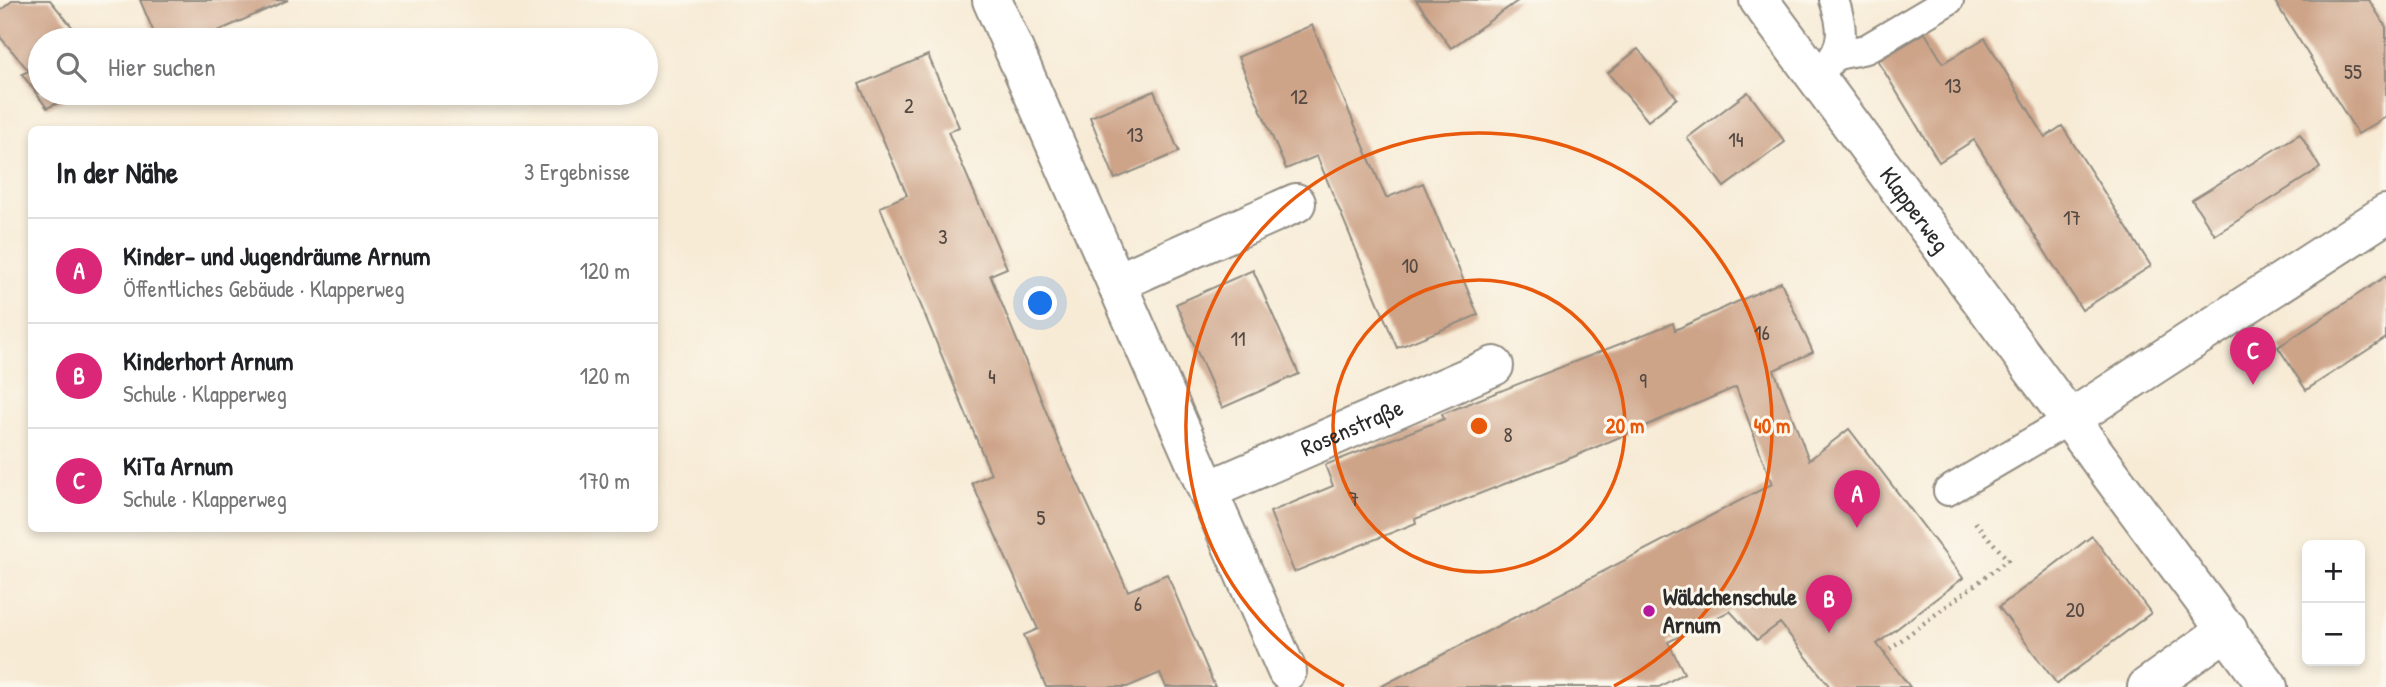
<!DOCTYPE html>
<html lang="de">
<meta charset="utf-8">
<style>
body{margin:0;font-family:"Patrick Hand",sans-serif;background:#f2f2f2;color:#202124}
.controls{position:absolute;right:21px;bottom:21px;display:grid;overflow:hidden;border-radius:10px;box-shadow:0 4px 10px #0003}
.controls button{width:63px;height:63px;display:grid;place-items:center;padding:0;border:0;border-bottom:2px solid #e0e0e0;background:#fff;color:#202124;font:35px sans-serif}
.you{position:absolute;left:1041px;top:304px;width:24px;height:24px;margin:-18px;border:5px solid #fff;border-radius:50%;background:#1a73e8;box-shadow:0 0 0 10px #1a73e833}
.badge{display:grid;place-items:center;width:46px;height:46px;border-radius:50%;background:#db2777;color:#fff;font-size:23px;font-weight:700}
.pin{position:absolute;translate:-50% -58px;filter:drop-shadow(0 2px 4px #0008)}
.pin::after{content:'';position:absolute;top:37px;width:24px;height:21px;background:inherit;clip-path:polygon(0 0,100% 0,50% 100%)}
.list{margin:0;padding:0;list-style:none}
h2{display:flex;justify-content:space-between;align-items:center;height:91px;margin:0;padding:0 28px;font-size:30px}
h2 small{font-size:23px;font-weight:400;color:#757577}
.list li{display:grid;grid-template-columns:46px 1fr auto;gap:21px;align-items:center;box-sizing:border-box;height:105px;padding:0 28px;border-top:2px solid #e0e0e0}
.list b{display:block;font-size:26px;white-space:nowrap}
.list p{margin:0;font-size:23px;white-space:nowrap;color:#757577}
.list em{font-size:23px;font-style:normal;color:#757577}
.icon{flex:none;width:38px;height:38px;fill:none;stroke:currentColor;stroke-width:2;stroke-linecap:round;stroke-linejoin:round}
.map{position:relative;flex:none;width:2386px;height:687px;overflow:hidden}
.search{position:absolute;background:#fff;box-shadow:0 4px 10px #0003;left:28px;top:28px;width:630px;height:77px;display:flex;align-items:center;gap:18px;box-sizing:border-box;padding:0 24px;border-radius:38px;color:#757577;font-size:26px}
.panel{position:absolute;background:#fff;box-shadow:0 4px 10px #0003;left:28px;top:126px;width:630px;height:406px;border-radius:10px}
.map>svg:first-child{display:block}
</style>
<div class="map">
<svg width="2386" height="687" viewBox="0 0 2386 687">
<rect width="100%" height="100%" fill="#fbf7ec"/>
<filter id="ink" filterUnits="userSpaceOnUse"><feTurbulence type="fractalNoise" baseFrequency=".0143" numOctaves="2"/><feDisplacementMap in="SourceGraphic" scale="14" xChannelSelector="R" yChannelSelector="G"/><feConvolveMatrix kernelMatrix="1 2 1 2 8 2 1 2 1" color-interpolation-filters="sRGB"/></filter>
<filter id="wash" filterUnits="userSpaceOnUse"><feTurbulence type="fractalNoise" baseFrequency=".00686" numOctaves="4" result="noise"/><feDisplacementMap in="SourceGraphic" scale="28" xChannelSelector="R" yChannelSelector="G"/><feGaussianBlur stdDeviation="1.57" result="paint"/><feColorMatrix in="noise" values="0 0 0 0 0 0 0 0 0 0 0 0 0 0 0 0 0 1.4 0 .05"/><feComposite in="paint" operator="in"/></filter>
<g filter="url(#wash)">
<rect width="100%" height="100%" fill="#f7ebd6"/>
<g id="blocks">
<path fill="#cea489" d="M 13,0 L 50,0 L 83,40 L 40,40 L 40,93 L 81,93 L 47,108 L 22,74 L 29,71 L 0,37 L 0,11 Z
M 140,0 L 288,0 L 198,40 L 157,40 Z
M 1416,0 L 1519,0 L 1451,48 Z
M 2274,0 L 2369,0 L 2386,27 L 2386,117 L 2358,134 Z
M 1312,25 L 1386,198 L 1423,183 L 1478,315 L 1397,348 L 1317,156 L 1286,169 L 1238,57 Z
M 1925,33 L 1943,63 L 1985,38 L 2045,137 L 2062,126 L 2151,266 L 2082,310 L 1974,140 L 1939,162 L 1878,61 Z
M 1638,49 L 1677,98 L 1648,121 L 1608,73 Z
M 928,55 L 959,127 L 948,132 L 1007,268 L 990,275 L 1059,443 L 1128,591 L 1167,574 L 1215,687 L 1166,687 L 1160,673 L 1127,687 L 1046,687 L 1024,635 L 1038,629 L 972,483 L 991,474 L 880,207 L 907,195 L 859,84 Z
M 1154,91 L 1179,152 L 1115,179 L 1090,117 Z
M 1748,92 L 1785,142 L 1724,187 L 1687,138 Z
M 2300,134 L 2320,168 L 2215,235 L 2192,200 Z
M 1253,270 L 1299,374 L 1222,408 L 1176,304 Z
M 2386,276 L 2386,338 L 2306,390 L 2278,347 Z
M 1781,282 L 1813,352 L 1774,370 L 1809,460 L 1849,429 L 1963,578 L 1877,644 L 1910,687 L 1830,687 L 1780,623 L 1757,640 L 1730,611 L 1668,642 L 1684,673 L 1659,687 L 1380,687 L 1772,484 L 1736,387 L 1573,457 L 1415,519 L 1416,523 L 1294,572 L 1270,512 L 1333,486 L 1325,465 L 1444,419 L 1442,414 L 1673,323 L 1675,330 Z
M 2092,536 L 2151,613 L 2057,684 L 1999,607 Z"/>
</g>
</g>
<g filter="url(#ink)">
<use href="#blocks" fill-opacity="0" stroke="#918b80" stroke-width="2"/>
<g fill="none" stroke-linecap="round" stroke-linejoin="round">
<defs>
<path id="service" d="M 1837,55 L 1866,49 L 1949,0
M 1825,67 C 1846,46 1843,26 1834,0
M 1948,491 L 2069,420"/>
<g id="minor">
<path d="M 992,0 L 1287,671"/>
<path id="s1" d="M 1759,0 L 2268,687"/>
<path d="M 1118,282 L 1296,203"/>
<path d="M 2069,420 L 2386,214"/>
<path id="s2" d="M 1209,490 L 1494,366"/>
<path d="M 2147,687 L 2228,629"/>
</g>
</defs>
<use href="#service" stroke="#918b80" stroke-width="32"/>
<use href="#minor" stroke="#918b80" stroke-width="42"/>
<path stroke="#918b80" stroke-width="4.5" stroke-dasharray="2 5" stroke-linecap="butt" d="M 1884,653 L 2008,560 L 1974,521"/>
<use href="#service" stroke="#fff" stroke-width="28"/>
<use href="#minor" stroke="#fff" stroke-width="38"/>
</g>
</g>
<g fill="none" stroke="#e8590c" stroke-width="3.5">
<circle cx="1479" cy="426" r="146"/>
<path d="M1344 686A293 293 0 1 1 1614 686"/>
</g>
<circle fill="#b5179e" stroke="#fbf7ec" stroke-width="2.5" cx="1649" cy="611" r="7"/>
<g text-anchor="middle" stroke-width="6" stroke-linejoin="round" paint-order="stroke">
<g font-size="21" fill="#544942">
<text x="2353" y="79">55</text>
<text x="1953" y="93">13</text>
<text x="1299" y="104">12</text>
<text x="909" y="113">2</text>
<text x="1135" y="142">13</text>
<text x="1736" y="147">14</text>
<text x="2072" y="225">17</text>
<text x="943" y="244">3</text>
<text x="1410" y="273">10</text>
<text x="1762" y="340">16</text>
<text x="1238" y="346">11</text>
<text x="992" y="384">4</text>
<text x="1643" y="388">9</text>
<text x="1508" y="442">8</text>
<text x="1354" y="506">7</text>
<text x="1041" y="525">5</text>
<text x="1138" y="611">6</text>
<text x="2075" y="617">20</text>
</g>
<g font-size="24" fill="#2b2b2b" stroke="#fbf7ec">
<text dy="8" stroke="none"><textPath href="#s1" startOffset="261">Klapperweg</textPath></text>
<text dy="8" stroke="none"><textPath href="#s2" startOffset="156">Rosenstraße</textPath></text>
</g>
<g font-size="24" font-weight="bold" fill="#2b2b2b" stroke="#fbf7ec" text-anchor="start">
<text x="1663" y="605">Wäldchenschule<tspan x="1663" dy="28">Arnum</tspan></text>
</g>
</g>
<circle cx="1479" cy="426" r="10" fill="#e8590c" stroke="#fbf7ec" stroke-width="3.5"/>
<g font-size="21" text-anchor="middle" font-weight="bold" fill="#e8590c" stroke="#fbf7ec" stroke-width="6" stroke-linejoin="round" paint-order="stroke">
<text x="1625" y="433">20 m</text>
<text x="1772" y="433">40 m</text>
</g>
</svg>
<div class="controls">
<button>+</button>
<button>−</button>
</div>
<div class="you"></div>
<div class="pin badge" style="left:1857px;top:528px">A</div>
<div class="pin badge" style="left:1829px;top:633px">B</div>
<div class="pin badge" style="left:2253px;top:385px">C</div>
<div class="search"><svg class="icon" aria-label="search" viewBox="0 0 24 24"><circle cx="10" cy="10" r="6"/><path d="M15 15l6 6"/></svg>Hier suchen</div>
<section class="panel">
<h2>In der Nähe<small>3 Ergebnisse</small></h2>
<ul class="list">
<li><span class="badge">A</span><div><b>Kinder- und Jugendräume Arnum</b><p>Öffentliches Gebäude · Klapperweg</p></div><em>120 m</em></li>
<li><span class="badge">B</span><div><b>Kinderhort Arnum</b><p>Schule · Klapperweg</p></div><em>120 m</em></li>
<li><span class="badge">C</span><div><b>KiTa Arnum</b><p>Schule · Klapperweg</p></div><em>170 m</em></li>
</ul>
</section>
</div>
